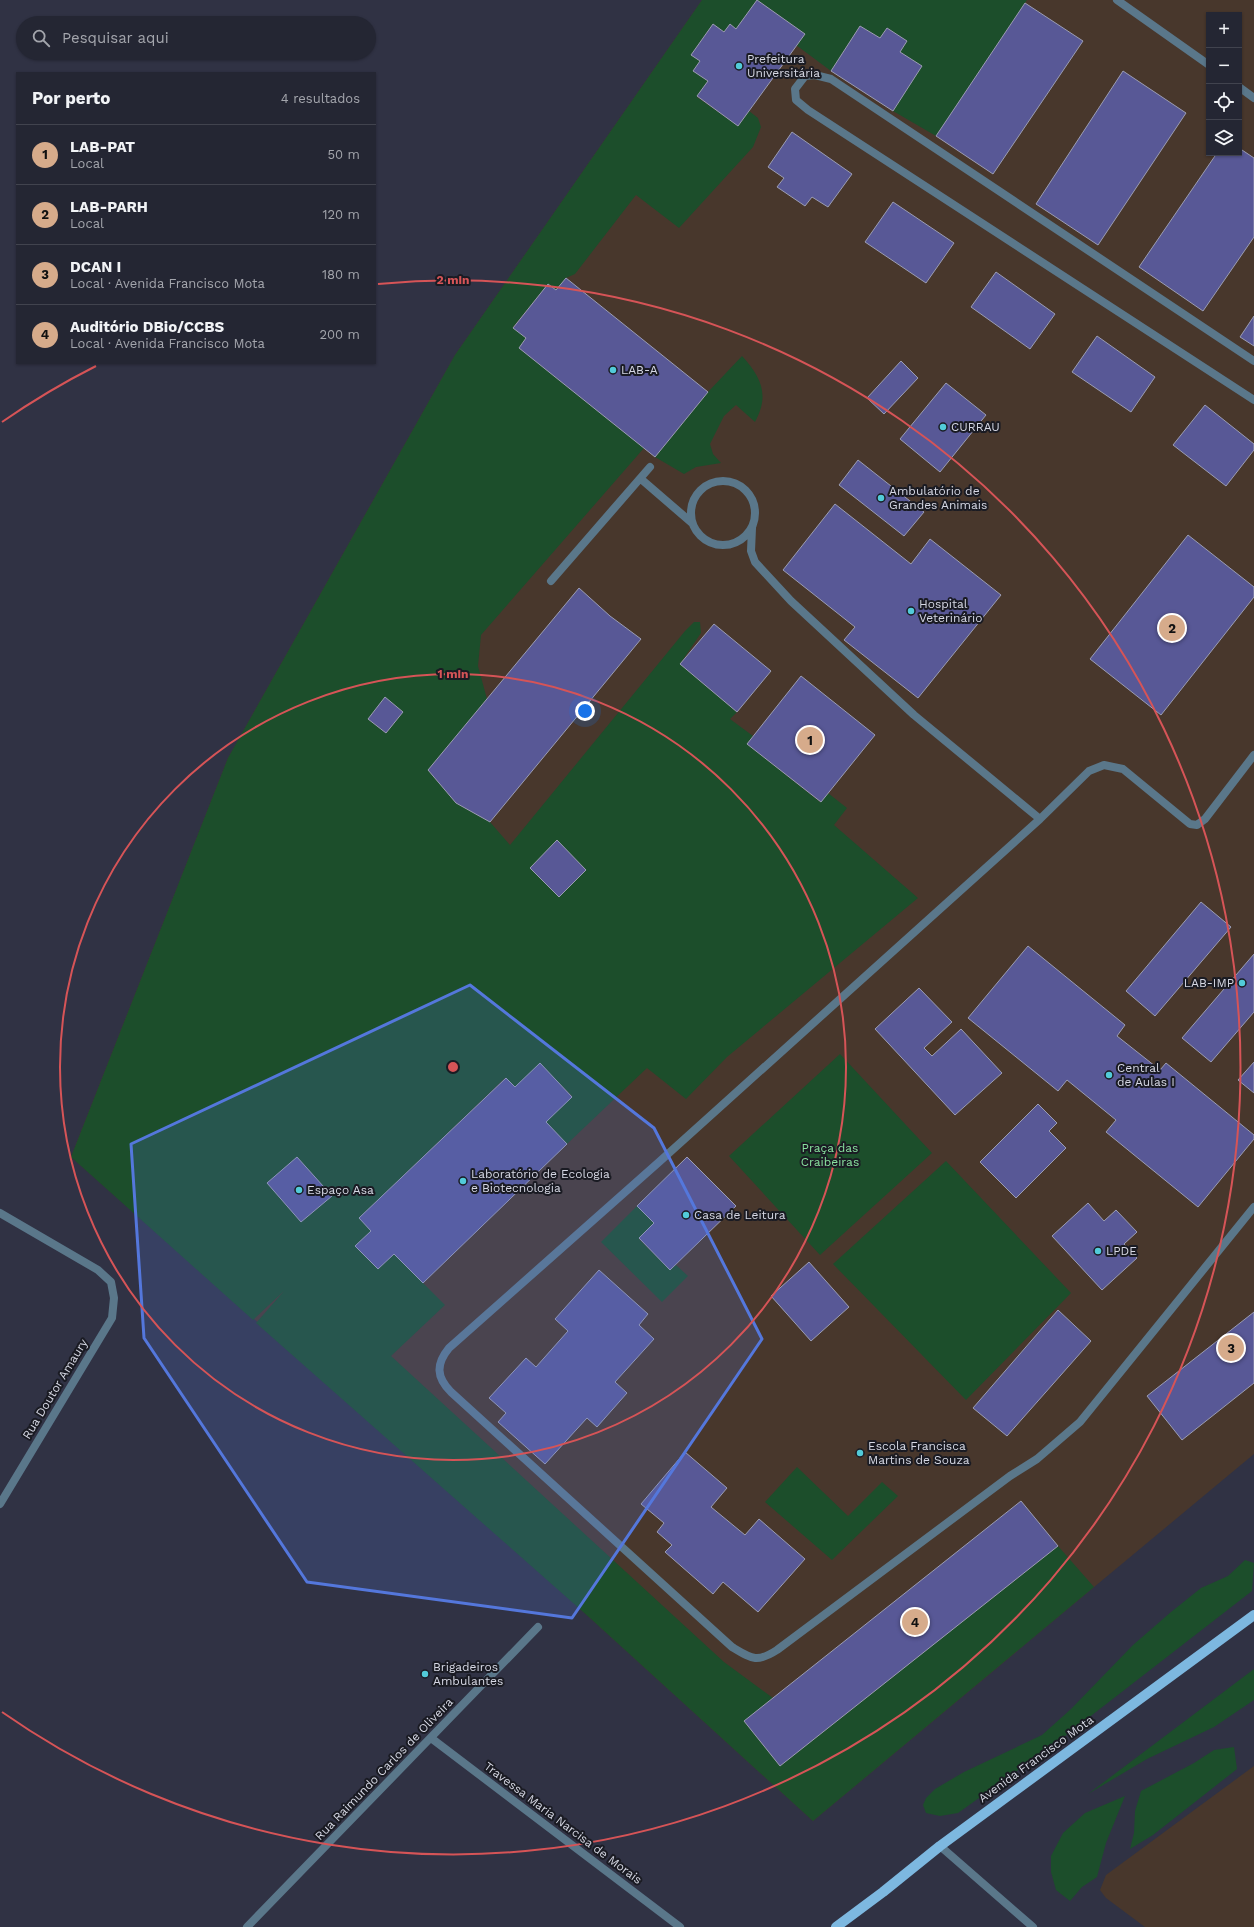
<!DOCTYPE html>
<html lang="pt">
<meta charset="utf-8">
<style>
body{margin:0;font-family:"Work Sans",sans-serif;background:#2c2e3b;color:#f1f3f6}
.controls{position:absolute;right:12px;top:12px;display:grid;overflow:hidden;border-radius:0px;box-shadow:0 1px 3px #0004}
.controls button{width:36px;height:36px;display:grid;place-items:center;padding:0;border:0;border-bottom:1px solid #41434e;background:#242633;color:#f1f3f6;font:20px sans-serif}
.you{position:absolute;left:585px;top:711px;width:14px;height:14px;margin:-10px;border:3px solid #fff;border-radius:50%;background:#1a73e8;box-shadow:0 0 0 6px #1a73e833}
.badge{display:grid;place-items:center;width:26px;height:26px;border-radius:50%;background:#d6ab8b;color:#111;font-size:13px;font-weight:700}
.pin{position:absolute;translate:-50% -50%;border:2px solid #fff;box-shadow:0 1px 4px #0006}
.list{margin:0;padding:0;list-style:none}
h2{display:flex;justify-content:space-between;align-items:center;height:52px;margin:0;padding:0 16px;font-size:17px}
h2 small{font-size:13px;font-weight:400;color:#a3a5ac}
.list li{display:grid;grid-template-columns:26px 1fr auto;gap:12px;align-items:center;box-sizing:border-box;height:60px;padding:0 16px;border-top:1px solid #41434e}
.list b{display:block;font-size:15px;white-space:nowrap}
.list p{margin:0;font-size:13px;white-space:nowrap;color:#a3a5ac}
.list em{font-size:13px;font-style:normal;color:#a3a5ac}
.icon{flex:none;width:22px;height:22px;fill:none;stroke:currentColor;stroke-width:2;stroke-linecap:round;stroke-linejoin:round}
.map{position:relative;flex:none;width:1254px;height:1927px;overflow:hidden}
.search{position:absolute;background:#242633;box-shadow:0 1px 3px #0004;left:16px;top:16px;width:360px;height:44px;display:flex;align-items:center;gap:10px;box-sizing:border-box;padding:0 14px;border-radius:22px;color:#a3a5ac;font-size:15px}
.panel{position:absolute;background:#242633;box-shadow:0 1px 3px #0004;left:16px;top:72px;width:360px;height:292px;border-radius:0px}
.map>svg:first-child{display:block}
</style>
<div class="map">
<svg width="1254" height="1927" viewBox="0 0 1254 1927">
<rect width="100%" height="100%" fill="#303244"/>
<path fill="#48372c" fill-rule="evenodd" d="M 702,0 L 1254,0 L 1254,1454 L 813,1821 L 522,1556 L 71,1157 L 228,758 L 455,355 ZM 1209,15 L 1239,15 L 1239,153 L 1209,153 Z
M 1254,1766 L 1254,1927 L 1145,1927 L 1106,1898 L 1100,1890 L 1106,1875 Z"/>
<path fill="#1c4e2b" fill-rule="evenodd" d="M 702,0 L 757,0 L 736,29 L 730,24 L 724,32 L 713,24 L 691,55 L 700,61 L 693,71 L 708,81 L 697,97 L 738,126 L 749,111 L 758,118 L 761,127 L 753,147 L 679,228 L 636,195 L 575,274 L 566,278 L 556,290 L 548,284 L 513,327 L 526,338 L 519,348 L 644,448 L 481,635 L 478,666 L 487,699 L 428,770 L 456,803 L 490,822 L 510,845 L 685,631 L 694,622 L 700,622 L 701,633 L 680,664 L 737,712 L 730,719 L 753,736 L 747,744 L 820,802 L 828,793 L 847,808 L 834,825 L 918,898 L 727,1057 L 686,1099 L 647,1068 L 567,1144 L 546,1122 L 572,1096 L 540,1064 L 515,1087 L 505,1078 L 359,1218 L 371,1231 L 355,1246 L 378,1269 L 394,1254 L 445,1305 L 391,1356 L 724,1662 L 773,1698 L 744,1721 L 780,1766 L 1058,1546 L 1094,1587 L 813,1821 L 590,1618 L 256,1323 L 284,1291 L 253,1320 L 71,1157 L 228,758 L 455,355 ZM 385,698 L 403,712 L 386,733 L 368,719 ZM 557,841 L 586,870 L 559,897 L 530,868 ZM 297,1157 L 332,1196 L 301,1222 L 267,1183 Z
M 757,0 L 1027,0 L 936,136 L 893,111 L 921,66 L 900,52 L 907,41 L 887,28 L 880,38 L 860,26 L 831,71 L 796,45 L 805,34 Z
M 742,356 C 761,377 770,395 755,422 L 736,405 L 724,416 L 710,444 L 713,454 L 721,463 L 696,467 L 684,474 L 655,457 L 708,392 Z
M 840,1054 L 932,1153 L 820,1255 L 729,1156 Z
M 946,1161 L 1071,1293 L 966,1400 L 833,1264 Z
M 637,1206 L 654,1223 L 639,1239 L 670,1270 L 676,1265 L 688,1276 L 662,1302 L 601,1242 Z
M 797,1467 L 848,1516 L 882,1482 L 898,1496 L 832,1560 L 765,1502 Z
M 1245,1560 L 1254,1563 L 1252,1591 L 1056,1743 L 958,1813 L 940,1816 L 926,1813 L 923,1805 L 926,1798 L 935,1789 L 964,1772 L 1042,1735 L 1071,1709 L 1133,1645 L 1171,1612 L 1201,1588 L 1228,1576 Z
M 1254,1669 L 1254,1700 L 1214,1727 L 1147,1759 L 1088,1794 Z
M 1234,1747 L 1237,1769 L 1153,1835 L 1130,1849 L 1134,1833 L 1135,1811 L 1141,1791 L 1194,1763 L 1214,1750 Z
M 1125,1796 L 1106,1843 L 1097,1877 L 1082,1887 L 1070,1901 L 1056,1890 L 1051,1872 L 1051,1856 L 1063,1833 L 1085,1813 Z"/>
<path fill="#585896" stroke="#9b9db3" d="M 757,0 L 805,34 L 738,126 L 697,96 L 708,81 L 693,71 L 700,61 L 691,55 L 713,24 L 724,32 L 730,24 L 736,29 Z
M 1025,3 L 1083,41 L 993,174 L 936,136 Z
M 860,26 L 880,38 L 887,28 L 907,41 L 900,52 L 922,66 L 893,111 L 831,71 Z
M 1123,71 L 1186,113 L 1098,245 L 1036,204 Z
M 792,132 L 852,174 L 828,207 L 812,197 L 805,206 L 777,187 L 784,178 L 768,167 Z
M 1239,148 L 1254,158 L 1254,237 L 1203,311 L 1139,267 L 1217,153 L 1239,153 Z
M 893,202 L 954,243 L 926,283 L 865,242 Z
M 996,272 L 1055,314 L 1030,349 L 971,307 Z
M 566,278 L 708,392 L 655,457 L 519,348 L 526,338 L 513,328 L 548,284 L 556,290 Z
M 1254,316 L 1254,346 L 1240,337 Z
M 1097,336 L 1155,377 L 1131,412 L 1072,372 Z
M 901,361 L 918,378 L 884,414 L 867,398 Z
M 946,383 L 986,415 L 940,472 L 900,439 Z
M 1205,405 L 1254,444 L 1254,450 L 1226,486 L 1173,445 Z
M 858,460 L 924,512 L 904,536 L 839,485 Z
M 835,504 L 911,564 L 930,539 L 1001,595 L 918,698 L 844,640 L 855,627 L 783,570 Z
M 1188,535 L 1254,587 L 1254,597 L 1161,715 L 1090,659 Z
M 579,588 L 610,616 L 641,639 L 490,822 L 456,803 L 428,770 Z
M 714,624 L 771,671 L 737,712 L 680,664 Z
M 801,676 L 875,735 L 821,802 L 747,744 Z
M 385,697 L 403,712 L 386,733 L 368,719 Z
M 557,840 L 586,870 L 559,897 L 530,868 Z
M 1201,902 L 1231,927 L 1155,1016 L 1126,991 Z
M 1028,946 L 1125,1025 L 1117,1036 L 1160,1070 L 1166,1063 L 1254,1135 L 1254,1139 L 1198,1207 L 1106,1132 L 1116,1120 L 1067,1080 L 1058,1091 L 968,1018 Z
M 1254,954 L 1254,1012 L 1211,1062 L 1182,1038 Z
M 919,988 L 952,1022 L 924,1048 L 932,1056 L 961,1029 L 1002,1073 L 955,1115 L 875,1029 Z
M 1254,1062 L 1254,1093 L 1238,1080 Z
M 540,1063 L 572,1097 L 546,1122 L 567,1144 L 423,1283 L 394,1254 L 378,1269 L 355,1246 L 371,1231 L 359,1218 L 506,1078 L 515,1087 Z
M 1038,1104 L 1057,1123 L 1049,1131 L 1066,1148 L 1016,1198 L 980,1162 Z
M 297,1157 L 332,1196 L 301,1222 L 267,1183 Z
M 687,1157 L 736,1206 L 670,1270 L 639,1238 L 654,1223 L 637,1206 Z
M 1088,1203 L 1104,1221 L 1116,1210 L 1137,1232 L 1124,1244 L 1137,1258 L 1102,1290 L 1052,1236 Z
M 809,1262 L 849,1307 L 811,1341 L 771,1296 Z
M 599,1270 L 648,1314 L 639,1325 L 654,1339 L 615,1382 L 627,1393 L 597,1427 L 587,1418 L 545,1464 L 498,1422 L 506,1413 L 489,1398 L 526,1358 L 536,1367 L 568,1331 L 555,1319 Z
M 1058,1310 L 1091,1341 L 1007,1436 L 973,1408 Z
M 1254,1312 L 1254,1383 L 1182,1440 L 1147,1396 Z
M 685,1452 L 727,1488 L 711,1507 L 745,1535 L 759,1519 L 805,1559 L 758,1612 L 723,1582 L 713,1594 L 665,1552 L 672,1545 L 657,1532 L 664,1523 L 641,1504 Z
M 1021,1501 L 1058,1546 L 780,1766 L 744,1721 Z"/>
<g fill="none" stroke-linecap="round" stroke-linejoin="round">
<path stroke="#5a778a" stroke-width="8" d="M 1117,0 L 1209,65
M 1239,87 L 1254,98
M 1254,361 L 831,79 L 815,75 L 805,76 L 795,89 L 796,100 L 808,110 L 1254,400
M 641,479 L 692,523
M691 513a32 32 0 1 1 64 0a32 32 0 1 1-64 0Z
M 752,528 L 751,551 L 755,562 L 791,601 L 914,715 L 1040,819
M 551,581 L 650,467
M 1254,755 L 1205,819 L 1197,825 L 1190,824 L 1123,769 L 1104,765 L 1089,771 L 1040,819 L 659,1162 L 449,1348 C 436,1364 436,1377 451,1392 L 732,1647 C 752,1659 757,1663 777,1650 L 1010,1476 L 1037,1459 L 1080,1422 L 1254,1207"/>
<path stroke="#5a778a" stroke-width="8" d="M 0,1213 L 98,1270 L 111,1282 L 114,1298 L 112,1318 L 0,1504
M 431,1738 L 680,1927
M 940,1846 L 1033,1927
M 247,1927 L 538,1627"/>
<path stroke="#7db8e0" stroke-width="10" d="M 836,1927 L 883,1892 L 940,1846 L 1254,1615"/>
</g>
<path fill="#5477dc" fill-opacity="0.2" stroke="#5477dc" stroke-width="3" stroke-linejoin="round" d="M 470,985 L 654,1128 L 762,1339 L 572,1618 L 307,1582 L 144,1338 L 131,1144 Z"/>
<g fill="none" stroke="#d65457" stroke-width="2">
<circle cx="453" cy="1067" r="393"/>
<path d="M2 422A787 787 0 0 1 96 366M378 284A787 787 0 1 1 2 1712"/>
</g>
<g fill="#52cbd9" stroke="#1a1b23" stroke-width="1.5">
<circle cx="739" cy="66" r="4"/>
<circle cx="613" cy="370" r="4"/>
<circle cx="943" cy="427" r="4"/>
<circle cx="881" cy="498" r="4"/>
<circle cx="911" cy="611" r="4"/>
<circle cx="1242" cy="983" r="4"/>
<circle cx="1109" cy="1075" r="4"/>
<circle cx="463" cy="1181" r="4"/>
<circle cx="299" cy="1190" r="4"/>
<circle cx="686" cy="1215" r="4"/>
<circle cx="1098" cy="1251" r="4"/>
<circle cx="860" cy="1453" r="4"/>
<circle cx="425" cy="1674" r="4"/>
</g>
<g text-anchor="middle" stroke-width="4" stroke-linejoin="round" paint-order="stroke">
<g font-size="12" fill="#d6d8e4" stroke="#1a1b23" text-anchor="start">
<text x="747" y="63">Prefeitura<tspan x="747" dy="14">Universitária</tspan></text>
<text x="621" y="374">LAB-A</text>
<text x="951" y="431">CURRAU</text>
<text x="889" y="495">Ambulatório de<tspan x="889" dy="14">Grandes Animais</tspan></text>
<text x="919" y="608">Hospital<tspan x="919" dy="14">Veterinário</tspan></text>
<text x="1234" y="987" text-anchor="end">LAB-IMP</text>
<text x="1117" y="1072">Central<tspan x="1117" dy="14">de Aulas I</tspan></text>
<text x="471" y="1178">Laboratório de Ecologia<tspan x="471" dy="14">e Biotecnologia</tspan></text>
<text x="307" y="1194">Espaço Asa</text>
<text x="694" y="1219">Casa de Leitura</text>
<text x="1106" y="1255">LPDE</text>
<text x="868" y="1450">Escola Francisca<tspan x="868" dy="14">Martins de Souza</tspan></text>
<text x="433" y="1671">Brigadeiros<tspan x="433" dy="14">Ambulantes</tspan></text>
</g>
<g font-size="12" fill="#89e29f" stroke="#1a1b23">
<text x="830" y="1152">Praça das<tspan x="830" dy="14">Craibeiras</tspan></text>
</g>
<g font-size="12" fill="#d6d8e4" stroke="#1a1b23">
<text transform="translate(55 1389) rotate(-59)" y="4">Rua Doutor Amaury</text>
<text transform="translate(1036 1759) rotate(-36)" y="4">Avenida Francisco Mota</text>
<text transform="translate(384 1769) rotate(-46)" y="4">Rua Raimundo Carlos de Oliveira</text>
<text transform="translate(563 1823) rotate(37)" y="4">Travessa Maria Narcisa de Morais</text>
</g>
</g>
<circle cx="453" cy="1067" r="6" fill="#d65457" stroke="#1a1b23" stroke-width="2"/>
<g font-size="12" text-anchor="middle" font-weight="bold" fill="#d65457" stroke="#1a1b23" stroke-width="4" stroke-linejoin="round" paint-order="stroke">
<text x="453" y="284">2 min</text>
<text x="453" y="678">1 min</text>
</g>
</svg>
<div class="controls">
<button>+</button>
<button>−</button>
<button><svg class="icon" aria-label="locate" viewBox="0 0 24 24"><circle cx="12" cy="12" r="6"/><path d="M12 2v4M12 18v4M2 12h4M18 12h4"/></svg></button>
<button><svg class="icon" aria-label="layers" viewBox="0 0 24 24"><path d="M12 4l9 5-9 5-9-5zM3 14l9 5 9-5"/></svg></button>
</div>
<div class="you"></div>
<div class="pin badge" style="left:810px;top:740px">1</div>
<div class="pin badge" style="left:1172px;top:628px">2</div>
<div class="pin badge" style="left:1231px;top:1348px">3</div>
<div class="pin badge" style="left:915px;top:1622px">4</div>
<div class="search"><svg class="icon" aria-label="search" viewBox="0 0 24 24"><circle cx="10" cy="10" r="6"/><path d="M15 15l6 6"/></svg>Pesquisar aqui</div>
<section class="panel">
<h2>Por perto<small>4 resultados</small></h2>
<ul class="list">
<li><span class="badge">1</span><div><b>LAB-PAT</b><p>Local</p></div><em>50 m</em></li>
<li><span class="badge">2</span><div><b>LAB-PARH</b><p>Local</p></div><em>120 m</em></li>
<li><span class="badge">3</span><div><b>DCAN I</b><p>Local · Avenida Francisco Mota</p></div><em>180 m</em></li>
<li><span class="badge">4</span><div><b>Auditório DBio/CCBS</b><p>Local · Avenida Francisco Mota</p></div><em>200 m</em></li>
</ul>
</section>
</div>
